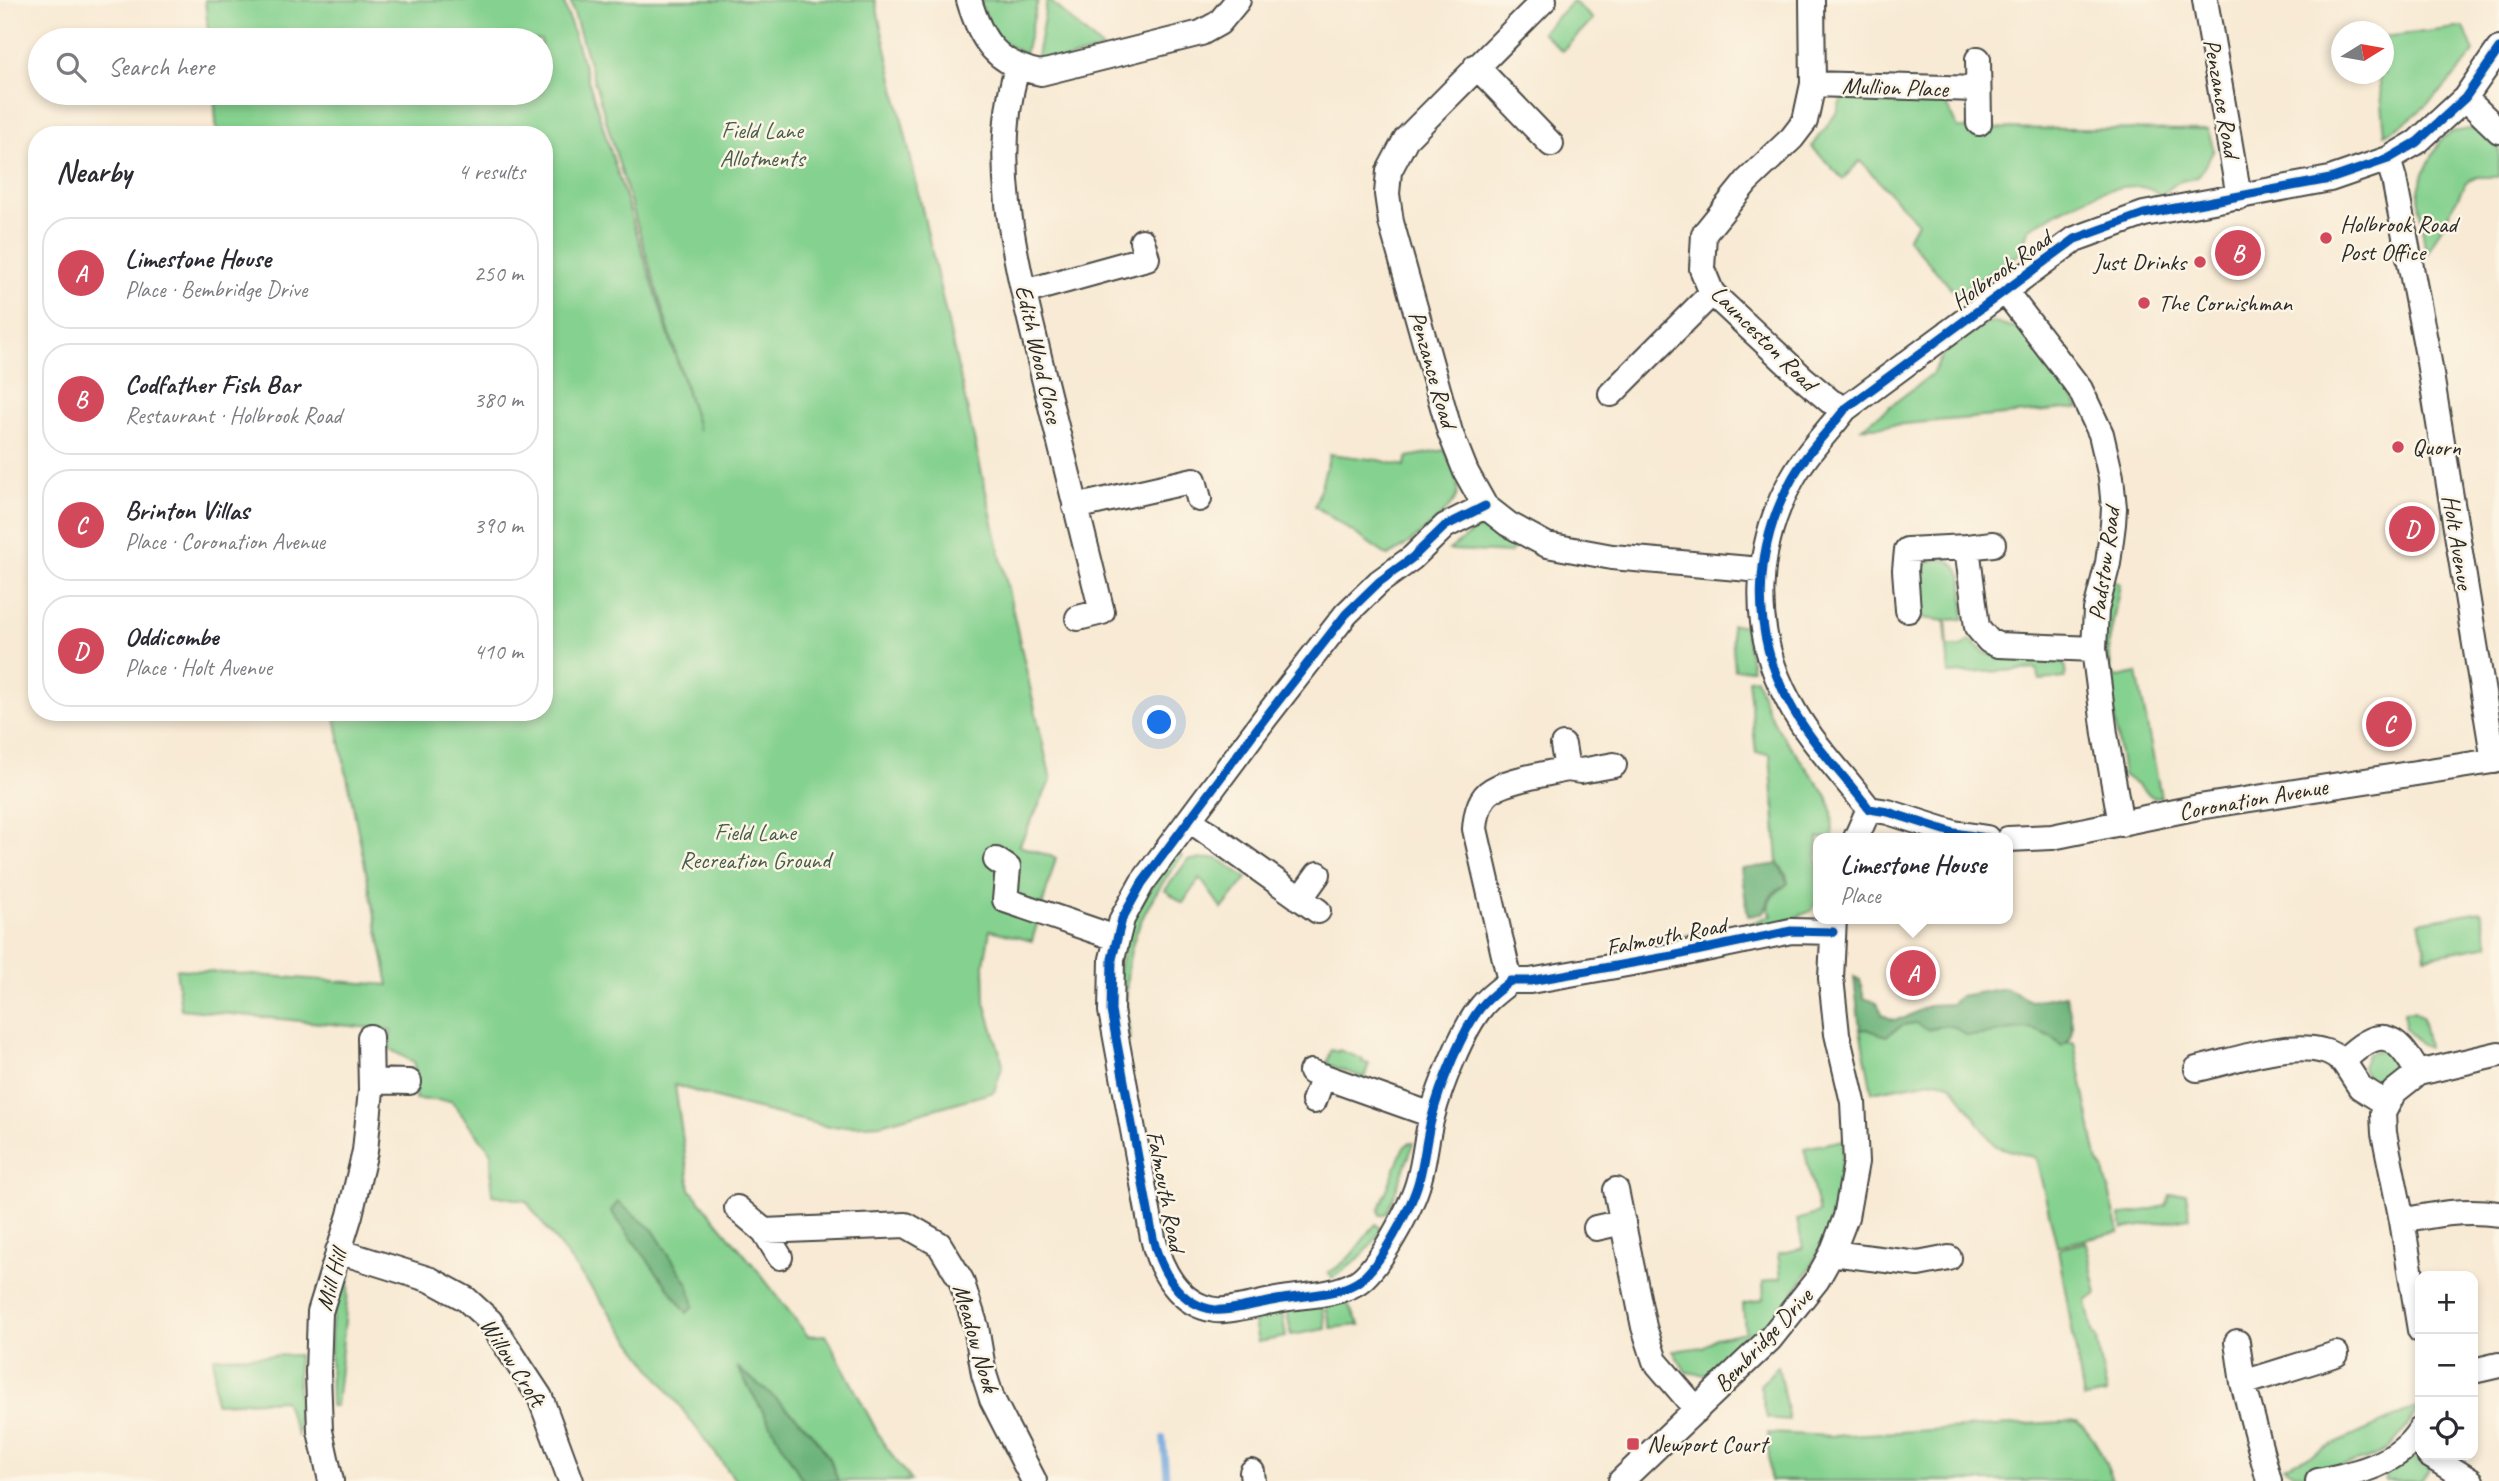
<!DOCTYPE html>
<meta charset="utf-8">
<style>
body{margin:0;font-family:Caveat,sans-serif;background:#f7f7f7;color:#2b2b33}
.controls{position:absolute;right:21px;bottom:21px;display:grid;overflow:hidden;border-radius:14px;box-shadow:0 4px 10px #0003}
.controls button{width:63px;height:63px;display:grid;place-items:center;padding:0;border:0;border-bottom:2px solid #e1e1e2;background:#fff;color:#2b2b33;font:35px sans-serif}
.compass{position:absolute;left:2331px;top:21px;width:63px;height:63px;border-radius:50%;background:#fff;box-shadow:0 4px 10px #0003;rotate:79deg}
.you{position:absolute;left:1160px;top:723px;width:24px;height:24px;margin:-18px;border:5px solid #fff;border-radius:50%;background:#1a73e8;box-shadow:0 0 0 10px #1a73e833}
.badge{display:grid;place-items:center;width:46px;height:46px;border-radius:50%;background:#d1495b;color:#fff;font-size:23px;font-weight:700}
.pin{position:absolute;translate:-50% -50%;border:4px solid #fff;box-shadow:0 2px 7px #0006}
.popup{position:absolute;left:1813px;top:833px;width:200px;height:91px;box-sizing:border-box;display:grid;place-content:center;border-radius:14px;background:#fff;filter:drop-shadow(0 2px 5px #0005);font-size:23px;white-space:nowrap;color:#7c7c81}
.popup b{font-size:26px;color:#2b2b33}
.popup::after{content:'';position:absolute;left:50%;top:100%;margin-left:-14px;border:14px solid transparent;border-top-color:#fff}
.list{margin:0;padding:0;list-style:none}
h2{display:flex;justify-content:space-between;align-items:center;height:91px;margin:0;padding:0 28px;font-size:30px}
h2 small{font-size:23px;font-weight:400;color:#7c7c81}
.list li{display:grid;grid-template-columns:46px 1fr auto;gap:21px;align-items:center;box-sizing:border-box;height:112px;margin:0 14px 14px;padding:0 14px;border:2px solid #e1e1e2;border-radius:28px}
.list b{display:block;font-size:26px;white-space:nowrap}
.list p{margin:0;font-size:23px;white-space:nowrap;color:#7c7c81}
.list em{font-size:23px;font-style:normal;color:#7c7c81}
.icon{flex:none;width:38px;height:38px;fill:none;stroke:currentColor;stroke-width:2;stroke-linecap:round;stroke-linejoin:round}
.map{position:relative;flex:none;width:2499px;height:1481px;overflow:hidden}
.search{position:absolute;background:#fff;box-shadow:0 4px 10px #0003;left:28px;top:28px;width:525px;height:77px;display:flex;align-items:center;gap:18px;box-sizing:border-box;padding:0 24px;border-radius:38px;color:#7c7c81;font-size:26px}
.panel{position:absolute;background:#fff;box-shadow:0 4px 10px #0003;left:28px;top:126px;width:525px;height:595px;border-radius:28px}
.map>svg:first-child{display:block}
</style>
<div class="map">
<svg width="2499" height="1481" viewBox="0 0 2499 1481">
<rect width="100%" height="100%" fill="#fcf5e5"/>
<filter id="ink" filterUnits="userSpaceOnUse"><feTurbulence type="fractalNoise" baseFrequency=".0143" numOctaves="2"/><feDisplacementMap in="SourceGraphic" scale="14" xChannelSelector="R" yChannelSelector="G"/><feConvolveMatrix kernelMatrix="1 2 1 2 8 2 1 2 1" color-interpolation-filters="sRGB"/></filter>
<filter id="wash" filterUnits="userSpaceOnUse"><feTurbulence type="fractalNoise" baseFrequency=".00686" numOctaves="4" result="noise"/><feDisplacementMap in="SourceGraphic" scale="28" xChannelSelector="R" yChannelSelector="G"/><feGaussianBlur stdDeviation="1.57" result="paint"/><feColorMatrix in="noise" values="0 0 0 0 0 0 0 0 0 0 0 0 0 0 0 0 0 1.4 0 .05"/><feComposite in="paint" operator="in"/></filter>
<g filter="url(#wash)">
<rect width="100%" height="100%" fill="#f8ead4"/>
<path fill="#85d18f" stroke="#587e5d" stroke-width="2" d="M 205,0 L 563,0 L 699,431 L 570,0 L 875,0 L 1051,780 L 1019,846 L 1056,858 L 1032,941 L 990,930 L 984,964 L 985,1002 L 1003,1064 L 994,1092 L 881,1124 L 829,1127 L 729,1102 L 675,1085 L 690,1189 L 754,1266 L 808,1336 L 826,1335 L 882,1441 L 911,1481 L 736,1481 L 526,1201 L 492,1195 L 491,1152 L 451,1101 L 415,1099 L 414,1062 L 389,1049 L 391,1030 L 181,1009 L 176,969 L 389,985 L 334,712 L 544,712 L 544,135 L 217,135 L 214,93 L 541,93 L 541,40 L 209,40 Z
M 980,0 L 1038,0 L 1025,54 C 994,39 991,32 980,0 Z
M 1047,0 L 1049,0 L 1103,49 L 1060,61 L 1037,57 Z
M 1573,1 L 1593,19 L 1562,51 L 1542,32 Z
M 2464,27 L 2474,52 C 2454,79 2417,120 2385,134 L 2379,74 L 2384,74 L 2384,37 Z
M 1844,91 L 1943,99 L 1958,128 L 2208,130 L 2214,150 L 2198,177 L 2178,182 L 2161,195 C 2156,193 2151,189 2146,188 C 2110,178 2060,212 2029,228 L 2020,253 L 1957,295 L 1907,238 L 1918,223 L 1860,161 L 1843,179 L 1812,147 L 1837,112 Z
M 2470,129 L 2489,131 L 2499,139 L 2499,177 L 2477,177 L 2466,182 L 2426,256 L 2418,195 L 2423,174 L 2441,139 L 2452,132 Z
M 1989,322 L 2027,330 L 2079,408 L 1862,428 L 1932,374 L 1944,353 Z
M 1445,450 C 1450,463 1460,480 1457,493 C 1455,510 1404,548 1388,556 L 1315,506 L 1330,454 L 1378,460 L 1404,466 L 1408,457 Z
M 1490,527 L 1517,546 L 1510,553 L 1449,550 L 1475,530 Z
M 1944,559 C 1968,566 1963,594 1964,614 L 1963,619 L 1946,620 L 1948,647 L 1961,647 L 1970,640 L 1985,653 L 2000,656 L 2057,656 L 2066,667 L 2065,678 L 2040,680 L 2037,669 L 1949,674 L 1945,621 L 1923,618 C 1919,600 1919,582 1925,565 L 1933,560 Z
M 2111,580 L 2120,584 L 2109,643 L 2111,674 L 2118,677 L 2137,673 L 2161,797 L 2154,798 L 2123,775 L 2101,629 Z
M 1731,625 L 1744,625 L 1752,669 L 1735,670 Z
M 1756,678 L 1767,709 L 1778,729 L 1827,796 L 1832,810 L 1833,838 L 1818,838 L 1818,901 L 1811,911 L 1785,922 L 1637,952 L 1633,946 L 1751,923 L 1772,915 L 1768,908 C 1772,892 1778,893 1788,883 L 1786,874 L 1778,863 L 1770,754 L 1756,753 L 1748,679 Z
M 1175,851 L 1182,856 C 1134,919 1118,959 1130,1039 L 1124,1040 L 1117,981 L 1129,923 Z
M 1217,858 L 1247,878 L 1222,909 L 1200,878 L 1183,903 L 1165,890 L 1188,860 Z
M 2481,911 L 2489,945 L 2425,957 L 2424,949 L 2425,948 L 2419,922 Z
M 2414,1011 L 2422,1018 L 2428,1047 L 2420,1044 L 2405,1028 L 2404,1012 Z
M 1915,1023 L 1934,1029 C 1949,1022 1955,1025 1967,1036 L 2031,1027 L 2053,1038 L 2062,1045 L 2069,1042 L 2074,1042 L 2098,1163 L 2104,1170 L 2119,1232 L 2057,1246 L 2036,1158 L 1995,1146 L 1952,1085 L 1937,1080 L 1872,1092 L 1860,1030 L 1866,1028 L 1886,1036 L 1903,1025 Z
M 2386,1049 L 2399,1065 L 2394,1078 L 2389,1083 L 2375,1084 L 2364,1074 L 2362,1067 L 2367,1054 Z
M 1331,1050 L 1338,1052 L 1339,1050 L 1363,1059 L 1362,1062 L 1369,1064 L 1364,1078 L 1327,1064 Z
M 1844,1140 C 1841,1175 1836,1211 1822,1244 C 1802,1292 1764,1331 1724,1362 C 1720,1365 1717,1372 1713,1373 C 1705,1377 1694,1373 1686,1372 L 1673,1351 L 1703,1347 L 1716,1338 L 1745,1332 L 1743,1304 L 1764,1299 L 1763,1282 L 1781,1278 L 1778,1254 L 1803,1248 L 1797,1220 L 1819,1213 L 1804,1148 Z
M 1409,1143 L 1414,1143 L 1387,1213 L 1380,1215 L 1379,1210 L 1403,1148 Z
M 2186,1193 L 2190,1218 L 2123,1229 L 2120,1216 L 2166,1206 L 2170,1195 Z
M 1376,1224 L 1381,1229 C 1370,1251 1353,1265 1332,1278 L 1328,1273 C 1354,1258 1357,1245 1376,1224 Z
M 2086,1242 L 2097,1294 L 2086,1301 L 2093,1335 L 2096,1336 L 2107,1394 L 2084,1398 L 2058,1249 Z
M 350,1273 L 336,1406 L 331,1406 C 330,1364 328,1319 341,1279 Z
M 1343,1297 L 1360,1325 L 1331,1328 L 1325,1302 Z
M 1322,1304 L 1326,1329 L 1291,1335 L 1287,1311 Z
M 1282,1312 L 1286,1337 L 1258,1342 L 1253,1317 Z
M 298,1355 L 298,1437 L 284,1400 L 215,1403 L 214,1357 Z
M 1778,1366 L 1789,1420 L 1767,1418 L 1760,1385 Z
M 2420,1406 C 2410,1423 2396,1446 2377,1455 C 2358,1464 2324,1469 2303,1474 L 2294,1473 L 2284,1467 Z
M 2077,1421 C 2096,1437 2104,1459 2113,1481 L 1770,1481 L 1768,1433 L 1833,1436 Z
M 2415,1453 L 2433,1463 L 2421,1481 L 2386,1481 L 2385,1473 L 2409,1461 Z"/>
<path fill="#6cb37a" stroke="#4c6f52" stroke-width="2" d="M 1779,864 L 1788,883 C 1784,887 1777,889 1773,894 C 1762,904 1776,913 1748,916 L 1741,869 Z
M 1854,977 L 1860,980 L 1864,998 L 1877,1003 L 1883,1015 L 1893,1020 L 1905,1018 L 1929,1005 L 1951,1004 L 1960,996 L 2005,988 L 2031,1001 L 2066,995 C 2069,1012 2080,1035 2062,1046 C 2029,1015 2005,1036 1967,1036 C 1939,1011 1941,1040 1915,1023 L 1903,1025 L 1886,1036 L 1866,1029 L 1860,1030 Z
M 618,1202 L 653,1230 L 688,1284 L 694,1306 L 687,1313 L 611,1211 Z
M 737,1367 C 775,1399 824,1431 838,1481 L 803,1481 Z"/>
<g fill="none" stroke-linecap="round" stroke-linejoin="round">
<path stroke="#6fa5dd" stroke-width="6" d="M 1163,1438 L 1167,1481"/>
</g>
</g>
<g filter="url(#ink)">
<g fill="none" stroke-linecap="round" stroke-linejoin="round">
<defs>
<path id="street" d="M 969,0 C 981,41 997,65 1041,73 L 1201,33 L 1219,23 L 1238,0
M 1544,0 L 1406,139 L 1389,171 L 1387,194 L 1391,222 L 1450,432 L 1466,472 L 1485,506 L 1508,524 L 1547,545 L 1612,557 L 1761,570
M 1812,0 L 1813,84 L 1805,121 L 1792,138 L 1747,181 L 1704,234 L 1702,269 L 1712,293 L 1804,379 L 1830,401 L 1845,409
M 2205,0 L 2239,197
M 1978,59 L 1979,123
M 1476,66 L 1551,144
M 1017,68 C 987,171 1021,278 1044,378 C 1063,456 1082,534 1102,612 L 1078,618
M 1813,84 L 1977,89
M 2465,98 L 2499,131
M 2388,159 L 2394,179 L 2428,356 L 2494,761
M 2005,291 L 2080,389 L 2101,434 L 2111,477 L 2114,508 L 2113,524 L 2108,563 L 2096,610 L 2094,649 L 2105,734 L 2121,824
M 1024,292 L 1147,258 L 1142,241
M 1611,394 L 1712,293
M 1485,506 L 1445,526 L 1412,558 L 1379,582 L 1346,614 L 1265,718 L 1142,883 L 1122,919 L 1112,959 L 1111,1011 L 1153,1238 C 1160,1270 1179,1305 1215,1310 C 1231,1312 1266,1301 1283,1299 C 1307,1295 1335,1295 1356,1283 C 1378,1271 1413,1204 1419,1180 C 1425,1159 1426,1137 1432,1117 C 1439,1088 1463,1028 1482,1006 C 1490,996 1501,989 1510,981 L 1530,981 L 1672,956 L 1791,931 L 1833,932
M 1075,507 L 1194,480 L 1199,499
M 1967,547 L 1993,544
M 1908,610 L 1905,570 L 1907,550 L 1967,547 L 1977,627 L 1989,641 L 1998,645 L 2094,649
M 1563,745 L 1567,769 L 1581,771 L 1614,765
M 1190,820 L 1318,911
M 1856,838 L 1869,809
M 1987,838 L 1954,833 L 1888,812 L 1869,809 C 1843,774 1809,741 1789,702 C 1750,631 1753,548 1793,477 C 1808,450 1827,433 1845,409 L 2075,239 L 2144,214 L 2330,179 L 2388,159 L 2417,142 L 2465,98 L 2499,49
M 2008,839 L 2052,837 L 2199,807 L 2499,760
M 996,860 L 1008,868 L 1005,900 L 1116,938
M 1300,899 L 1318,874
M 1510,981 L 1475,829 C 1476,817 1478,802 1488,793 C 1503,780 1547,774 1567,769
M 2197,1069 C 2233,1061 2287,1041 2323,1051 C 2330,1052 2337,1058 2343,1061
M 1311,1072 L 1432,1115
M 371,1081 L 409,1082
M 1314,1101 L 1323,1076
M 2387,1104 L 2360,1087 L 2343,1061 C 2379,1027 2394,1030 2418,1073
M 1616,1190 L 1644,1327 L 1655,1361 L 1697,1410
M 737,1208 L 764,1231 L 780,1257
M 2402,1221 C 2436,1214 2465,1209 2499,1214
M 1596,1228 L 1623,1222
M 764,1231 L 906,1225 L 939,1244 L 961,1280 L 976,1327 L 984,1374 L 992,1399 L 1034,1481
M 338,1251 L 431,1280 L 466,1299 L 490,1321 L 540,1397 L 571,1481
M 1832,1253 L 1918,1264 L 1949,1258
M 2420,1330 L 2402,1221 L 2384,1133 L 2383,1113 L 2394,1092 L 2418,1073 L 2499,1054
M 2237,1342 L 2243,1383 L 2269,1481
M 2473,1371 L 2499,1365
M 2243,1383 L 2336,1354
M 2429,1455 L 2471,1481
M 1252,1472 L 1253,1481
M 331,1481 L 320,1431 L 318,1372 L 320,1312 L 350,1215 L 365,1151 L 371,1090 L 370,1037
M 1621,1481 L 1770,1339 L 1817,1280 L 1832,1253 L 1846,1217 L 1856,1162 L 1853,1102 L 1837,1034 L 1831,978 L 1834,919
M 2318,1481 C 2355,1474 2399,1464 2420,1430"/>
</defs>
<use href="#street" stroke="#4a4844" stroke-width="28"/>
<use href="#street" stroke="#fff" stroke-width="24"/>
<defs>
<path id="cycleway" d="M 1485,506 L 1445,526 L 1412,558 L 1379,582 L 1346,614 L 1265,718 L 1142,883 L 1122,919 L 1112,959 L 1111,1011 L 1153,1238 C 1160,1270 1179,1305 1215,1310 C 1231,1312 1266,1301 1283,1299 C 1307,1295 1335,1295 1356,1283 C 1378,1271 1413,1204 1419,1180 C 1425,1159 1426,1137 1432,1117 C 1439,1088 1463,1028 1482,1006 C 1490,996 1501,989 1510,981 L 1530,981 L 1672,956 L 1791,931 L 1833,932
M 1987,838 L 1954,833 L 1888,812 L 1869,809 C 1843,774 1809,741 1789,702 C 1750,631 1753,548 1793,477 C 1808,450 1827,433 1845,409 L 2075,239 L 2144,214 L 2330,179 L 2388,159 L 2417,142 L 2465,98 L 2499,49"/>
</defs>
<use href="#cycleway" stroke="#fcf5e5" stroke-width="13"/>
<use href="#cycleway" stroke="#0057b8" stroke-width="9"/>
</g>
</g>
<g fill="#d1495b" stroke="#fcf5e5" stroke-width="2.5">
<circle cx="2326" cy="238" r="7"/>
<circle cx="2200" cy="262" r="7"/>
<circle cx="2144" cy="303" r="7"/>
<circle cx="2398" cy="447" r="7"/>
<rect x="1626" y="1437" width="14" height="14" rx="3.5"/>
</g>
<g text-anchor="middle" stroke-width="5" stroke-linejoin="round" paint-order="stroke">
<g font-size="24" fill="#2b2b2b" stroke="#fcf5e5">
<text transform="translate(1895 87) rotate(2)" y="8">Mullion Place</text>
<text transform="translate(2222 98) rotate(80)" y="8">Penzance Road</text>
<text transform="translate(2001 270) rotate(-36)" y="8">Holbrook Road</text>
<text transform="translate(1764 338) rotate(45)" y="8">Launceston Road</text>
<text transform="translate(1039 354) rotate(77)" y="8">Edith Wood Close</text>
<text transform="translate(1433 369) rotate(74)" y="8">Penzance Road</text>
<text transform="translate(2458 542) rotate(81)" y="8">Holt Avenue</text>
<text transform="translate(2104 564) rotate(-82)" y="8">Padstow Road</text>
<text transform="translate(2253 799) rotate(-10)" y="8">Coronation Avenue</text>
<text transform="translate(1666 936) rotate(-11)" y="8">Falmouth Road</text>
<text transform="translate(1166 1191) rotate(79)" y="8">Falmouth Road</text>
<text transform="translate(331 1280) rotate(-75)" y="8">Mill Hill</text>
<text transform="translate(976 1338) rotate(74)" y="8">Meadow Nook</text>
<text transform="translate(1763 1340) rotate(-47)" y="8">Bembridge Drive</text>
<text transform="translate(513 1362) rotate(57)" y="8">Willow Croft</text>
</g>
<g font-size="24" fill="#465d49" stroke="#fcf5e5">
<text x="762" y="138">Field Lane<tspan x="762" dy="28">Allotments</tspan></text>
<text x="755" y="840">Field Lane<tspan x="755" dy="28">Recreation Ground</tspan></text>
</g>
<g font-size="24" fill="#2b2b2b" stroke="#fcf5e5" text-anchor="start">
<text x="2340" y="232">Holbrook Road<tspan x="2340" dy="28">Post Office</tspan></text>
<text x="2186" y="270" text-anchor="end">Just Drinks</text>
<text x="2158" y="311">The Cornishman</text>
<text x="2412" y="455">Quorn</text>
<text x="1647" y="1452">Newport Court</text>
</g>
</g>
</svg>
<div class="controls">
<button>+</button>
<button>−</button>
<button><svg class="icon" aria-label="locate" viewBox="0 0 24 24"><circle cx="12" cy="12" r="6"/><path d="M12 2v4M12 18v4M2 12h4M18 12h4"/></svg></button>
</div>
<svg class="compass" viewBox="-18 -18 36 36"><path d="M0-13l5 13h-10z" fill="#e53935"/><path d="M0 13l5-13h-10z" fill="#7c7c81"/></svg>
<div class="you"></div>
<div class="pin badge" style="left:1913px;top:973px">A</div>
<div class="popup"><b>Limestone House</b>Place</div>
<div class="pin badge" style="left:2238px;top:253px">B</div>
<div class="pin badge" style="left:2389px;top:724px">C</div>
<div class="pin badge" style="left:2412px;top:529px">D</div>
<div class="search"><svg class="icon" aria-label="search" viewBox="0 0 24 24"><circle cx="10" cy="10" r="6"/><path d="M15 15l6 6"/></svg>Search here</div>
<section class="panel">
<h2>Nearby<small>4 results</small></h2>
<ul class="list">
<li><span class="badge">A</span><div><b>Limestone House</b><p>Place · Bembridge Drive</p></div><em>250 m</em></li>
<li><span class="badge">B</span><div><b>Codfather Fish Bar</b><p>Restaurant · Holbrook Road</p></div><em>380 m</em></li>
<li><span class="badge">C</span><div><b>Brinton Villas</b><p>Place · Coronation Avenue</p></div><em>390 m</em></li>
<li><span class="badge">D</span><div><b>Oddicombe</b><p>Place · Holt Avenue</p></div><em>410 m</em></li>
</ul>
</section>
</div>
